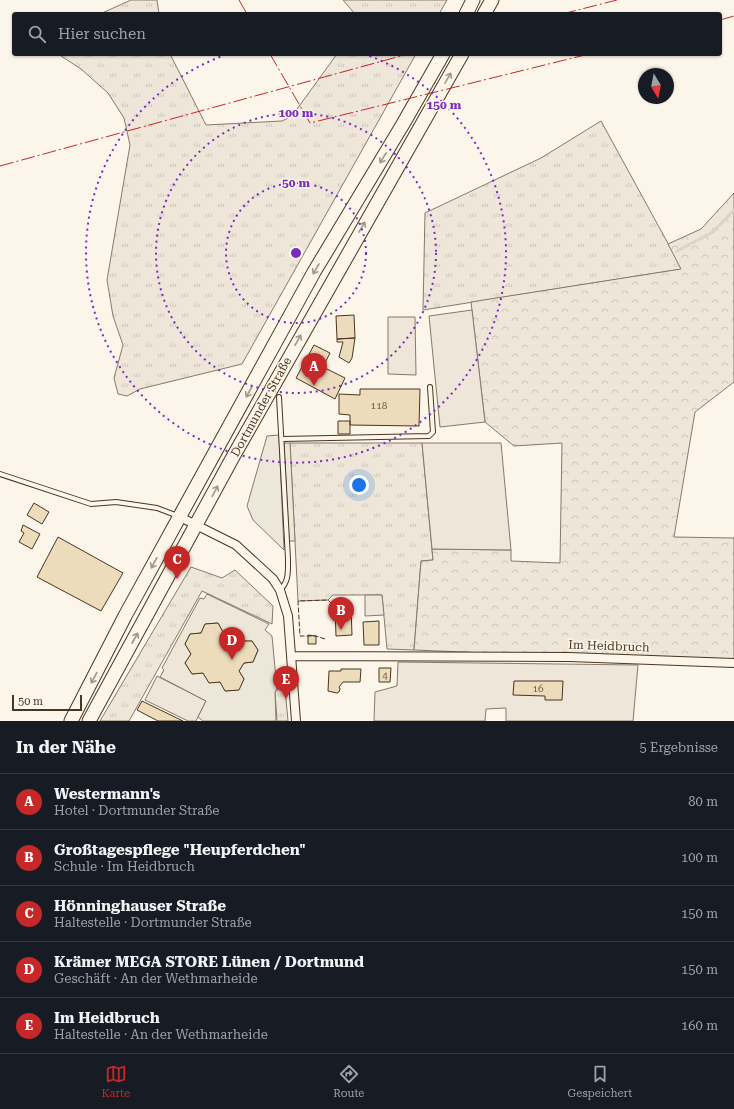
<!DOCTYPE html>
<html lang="de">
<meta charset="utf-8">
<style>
body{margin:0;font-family:"Roboto Serif",serif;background:#20242c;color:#f1f3f6}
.compass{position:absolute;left:638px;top:68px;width:36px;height:36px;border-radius:50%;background:#171b24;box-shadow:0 1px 3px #0004;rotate:170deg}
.scale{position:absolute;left:12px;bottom:10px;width:70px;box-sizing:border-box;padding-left:4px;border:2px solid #4a3520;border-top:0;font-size:11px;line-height:14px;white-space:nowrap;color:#4a3520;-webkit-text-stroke:3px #fbf6e9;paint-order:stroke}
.you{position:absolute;left:359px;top:485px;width:14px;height:14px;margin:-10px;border:3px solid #fff;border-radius:50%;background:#1a73e8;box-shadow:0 0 0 6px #1a73e833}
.badge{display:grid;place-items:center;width:26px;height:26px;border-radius:50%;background:#c62828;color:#fff;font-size:13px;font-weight:700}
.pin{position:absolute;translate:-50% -33px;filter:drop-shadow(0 1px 2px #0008)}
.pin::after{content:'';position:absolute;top:21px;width:14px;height:12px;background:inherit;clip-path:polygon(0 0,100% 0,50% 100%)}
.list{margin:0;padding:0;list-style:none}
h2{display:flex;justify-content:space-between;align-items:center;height:52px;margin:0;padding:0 16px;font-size:17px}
h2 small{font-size:13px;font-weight:400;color:#9ea1a6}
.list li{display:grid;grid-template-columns:26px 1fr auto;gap:12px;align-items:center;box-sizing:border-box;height:56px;padding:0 16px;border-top:1px solid #363941}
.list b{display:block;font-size:15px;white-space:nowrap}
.list p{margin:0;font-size:13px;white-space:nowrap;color:#9ea1a6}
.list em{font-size:13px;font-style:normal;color:#9ea1a6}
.icon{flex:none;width:22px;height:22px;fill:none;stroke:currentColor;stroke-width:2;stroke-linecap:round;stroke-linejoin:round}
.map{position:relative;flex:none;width:734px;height:721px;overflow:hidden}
.search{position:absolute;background:#171b24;box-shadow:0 1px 3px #0004;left:12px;right:12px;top:12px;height:44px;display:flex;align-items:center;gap:10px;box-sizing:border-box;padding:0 14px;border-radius:4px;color:#9ea1a6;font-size:15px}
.sheet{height:332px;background:#171b24}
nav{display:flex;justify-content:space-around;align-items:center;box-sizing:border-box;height:56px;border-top:1px solid #363941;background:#171b24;font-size:11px;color:#9ea1a6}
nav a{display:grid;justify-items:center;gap:2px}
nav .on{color:#c62828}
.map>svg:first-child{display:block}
</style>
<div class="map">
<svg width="734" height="721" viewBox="0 0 734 721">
<defs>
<pattern id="grass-tufts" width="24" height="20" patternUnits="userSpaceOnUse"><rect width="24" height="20" fill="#ede6d9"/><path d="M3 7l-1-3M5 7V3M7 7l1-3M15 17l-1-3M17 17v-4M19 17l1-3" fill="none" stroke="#cdc6ba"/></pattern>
<pattern id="forest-crowns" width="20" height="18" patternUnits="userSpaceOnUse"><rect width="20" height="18" fill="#ede6d9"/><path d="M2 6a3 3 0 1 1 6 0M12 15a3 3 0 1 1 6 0" fill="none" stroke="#cdc6ba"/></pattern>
</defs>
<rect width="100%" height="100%" fill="#fbf6e9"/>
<path fill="url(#grass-tufts)" stroke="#887966" d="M 131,0 L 157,0 L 159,14 L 100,14 Z
M 343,0 L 447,0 L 439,14 L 355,14 Z
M 58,54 L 170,54 L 206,125 L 282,121 L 292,116 L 337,54 L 416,54 L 242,364 L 140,389 L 127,396 L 118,394 L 114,378 L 123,345 L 113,316 L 107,280 L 130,145 L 124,118 L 108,93 L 81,69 Z
M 601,121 L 682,269 L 423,310 L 425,213 L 541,158 Z
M 290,443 L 422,443 L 433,560 L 421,561 L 414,650 L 387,649 L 382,595 L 333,595 L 328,600 L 298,601 Z
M 191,567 L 222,578 L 235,570 L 273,606 L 272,624 L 202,591 L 129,721 L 100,721 Z
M 277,689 L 285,689 L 288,721 L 277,721 L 275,692 Z"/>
<path fill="url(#forest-crowns)" stroke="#887966" d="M 734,193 L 734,382 L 695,412 L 674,537 L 734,538 L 734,663 L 414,650 L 421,561 L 433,560 L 432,549 L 511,550 L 511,561 L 560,563 L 562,443 L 514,446 L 485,422 L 471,302 L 681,269 L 668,244 L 701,229 Z"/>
<path fill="#ede6d9" stroke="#887966" d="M 472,310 L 485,422 L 440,427 L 429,316 Z
M 388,317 L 415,317 L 416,375 L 388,374 Z
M 422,443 L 501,443 L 511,550 L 432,549 Z
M 365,595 L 382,595 L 384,615 L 365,616 Z
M 398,662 L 638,665 L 633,721 L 506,721 L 506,708 L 486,709 L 485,721 L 374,721 L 375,692 L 397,686 Z
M 157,676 L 206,701 L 196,721 L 188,721 L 145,700 Z"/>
<path fill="#ede7d9" stroke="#887966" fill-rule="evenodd" d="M 279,435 L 284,550 L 253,520 L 247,506 L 267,436 Z
M 284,443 L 290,443 L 295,541 L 289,541 Z
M 207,594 L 269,624 L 265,630 L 272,636 L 277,689 L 275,692 L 276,721 L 203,721 L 198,717 L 206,701 L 160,677 L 164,670 L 162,668 L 200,598 L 204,599 ZM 218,623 L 223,632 L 241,641 L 252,641 L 258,650 L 253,662 L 244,663 L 239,671 L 244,679 L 238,690 L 226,691 L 220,682 L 209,682 L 203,673 L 192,674 L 185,663 L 191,654 L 185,644 L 190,634 L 201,633 L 205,624 Z"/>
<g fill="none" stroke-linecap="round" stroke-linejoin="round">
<path stroke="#dcd4c6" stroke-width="3" d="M 677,251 L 713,232 L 734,210"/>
</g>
<path fill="#ecdcbc" stroke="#4a3520" d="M 354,315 L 355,338 L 337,339 L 336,316 Z
M 355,338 L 352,358 L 349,363 L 339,357 L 343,342 L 337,342 L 337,339 Z
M 314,345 L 330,353 L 323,367 L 345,378 L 335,399 L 296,378 Z
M 360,389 L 420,389 L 419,426 L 350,425 L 350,415 L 339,414 L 339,394 L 360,395 Z
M 338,421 L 350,421 L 350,434 L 338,434 Z
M 34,503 L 49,512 L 42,524 L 27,515 Z
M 23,525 L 40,534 L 32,549 L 19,542 L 24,533 L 21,531 Z
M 58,537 L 123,573 L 101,611 L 37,577 Z
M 351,608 L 352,635 L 336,636 L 335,609 Z
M 379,621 L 379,645 L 364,645 L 363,622 Z
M 218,623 L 223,632 L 235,631 L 241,641 L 252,641 L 258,650 L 253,662 L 244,663 L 239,671 L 244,679 L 239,690 L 225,691 L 220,682 L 209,683 L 203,673 L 192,674 L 185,663 L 191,654 L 185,644 L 190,634 L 201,633 L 205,624 Z
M 308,635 L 316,636 L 316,644 L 308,644 Z
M 379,668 L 391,668 L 390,682 L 379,682 Z
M 341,669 L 361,669 L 360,682 L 343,682 L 339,687 L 340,689 L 339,692 L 337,693 L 328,691 L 329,671 L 341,671 Z
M 514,681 L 563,681 L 562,700 L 545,700 L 545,696 L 513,695 Z
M 142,701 L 183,721 L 158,721 L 137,710 Z"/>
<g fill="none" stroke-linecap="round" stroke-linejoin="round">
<defs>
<path id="service" d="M 279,397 L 288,559 C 288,571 289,582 280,590
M 282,439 L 429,436 L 433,432 L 430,387
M 0,474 L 91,504 L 116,502 L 157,508 L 178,516"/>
<path id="minor" d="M 180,517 L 236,545 L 273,579 L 280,590 L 288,616 L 296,721
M 292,656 L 569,657 L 734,663"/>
<path id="primary" d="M 466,14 L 473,0
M 484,14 L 492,0
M 71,721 L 125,616 L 314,272 L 403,124 L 443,54
M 89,721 L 234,455 L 462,54"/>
</defs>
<use href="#service" stroke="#4a3520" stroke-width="6"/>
<use href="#minor" stroke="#4a3520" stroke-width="10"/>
<use href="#primary" stroke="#4a3520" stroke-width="15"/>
<use href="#service" stroke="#fbf6e9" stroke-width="4"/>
<use href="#minor" stroke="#fbf6e9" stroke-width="8"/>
<use href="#primary" stroke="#fbf6e9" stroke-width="13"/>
<path stroke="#4a3520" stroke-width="1" stroke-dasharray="5 2" stroke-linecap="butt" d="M 325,639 L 316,636 L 300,636 L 298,601 L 328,600 L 333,605"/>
<path stroke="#c62828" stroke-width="1" stroke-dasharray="14 3 2 3" stroke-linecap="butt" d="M 239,0 L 247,14
M 562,14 L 617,0
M 720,20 L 734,16
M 270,54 L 310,123 L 589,54
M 0,166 L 408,54"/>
</g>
<defs><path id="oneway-shaft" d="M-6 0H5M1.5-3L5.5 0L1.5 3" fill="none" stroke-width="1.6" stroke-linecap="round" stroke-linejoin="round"/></defs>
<g stroke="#a29684">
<use href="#oneway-shaft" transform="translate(448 78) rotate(-60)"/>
<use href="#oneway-shaft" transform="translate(383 158) rotate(121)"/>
<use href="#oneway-shaft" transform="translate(362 227) rotate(-60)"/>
<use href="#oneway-shaft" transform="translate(316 269) rotate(121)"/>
<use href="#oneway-shaft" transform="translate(298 340) rotate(-61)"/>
<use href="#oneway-shaft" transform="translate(249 392) rotate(119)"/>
<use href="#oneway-shaft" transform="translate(215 491) rotate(-62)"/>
<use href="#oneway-shaft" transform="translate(154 563) rotate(119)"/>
<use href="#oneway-shaft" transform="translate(135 638) rotate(-61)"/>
<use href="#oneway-shaft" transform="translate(94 678) rotate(118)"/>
</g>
<g fill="none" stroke="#7b2cbf" stroke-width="2" stroke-dasharray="2 4">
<circle cx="296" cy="253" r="70"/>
<circle cx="296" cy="253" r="140"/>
<path d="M364 54A210 210 0 1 1 228 54"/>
</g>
<g text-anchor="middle" stroke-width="3" stroke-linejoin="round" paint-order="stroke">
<g font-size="10" fill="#725f47">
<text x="379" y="409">118</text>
<text x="385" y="679">4</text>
<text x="538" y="692">16</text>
</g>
<g font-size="12" fill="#4a3520" stroke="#fbf6e9">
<text transform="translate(261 407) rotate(-61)" y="4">Dortmunder Straße</text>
<text transform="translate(609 646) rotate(2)" y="4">Im Heidbruch</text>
</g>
</g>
<circle cx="296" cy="253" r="6" fill="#7b2cbf" stroke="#fbf6e9" stroke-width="2"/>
<g font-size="12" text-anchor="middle" font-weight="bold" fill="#7b2cbf" stroke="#fbf6e9" stroke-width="3" stroke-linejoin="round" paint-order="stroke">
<text x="444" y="109">150 m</text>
<text x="296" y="117">100 m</text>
<text x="296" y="187">50 m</text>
</g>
</svg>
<svg class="compass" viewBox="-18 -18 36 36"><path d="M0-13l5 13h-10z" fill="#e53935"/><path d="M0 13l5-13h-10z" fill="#9ea1a6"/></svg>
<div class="scale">50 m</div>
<div class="you"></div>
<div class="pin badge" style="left:314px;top:386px">A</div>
<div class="pin badge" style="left:341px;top:630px">B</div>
<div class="pin badge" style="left:177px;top:579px">C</div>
<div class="pin badge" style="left:232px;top:660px">D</div>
<div class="pin badge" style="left:286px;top:699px">E</div>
<div class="search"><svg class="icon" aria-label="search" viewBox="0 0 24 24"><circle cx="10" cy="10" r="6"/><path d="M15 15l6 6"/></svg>Hier suchen</div>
</div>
<section class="sheet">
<h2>In der Nähe<small>5 Ergebnisse</small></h2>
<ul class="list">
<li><span class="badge">A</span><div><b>Westermann's</b><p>Hotel · Dortmunder Straße</p></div><em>80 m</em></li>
<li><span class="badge">B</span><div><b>Großtagespflege &quot;Heupferdchen&quot;</b><p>Schule · Im Heidbruch</p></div><em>100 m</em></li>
<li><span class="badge">C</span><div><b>Hönninghauser Straße</b><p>Haltestelle · Dortmunder Straße</p></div><em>150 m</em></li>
<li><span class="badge">D</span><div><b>Krämer MEGA STORE Lünen / Dortmund</b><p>Geschäft · An der Wethmarheide</p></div><em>150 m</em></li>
<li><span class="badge">E</span><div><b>Im Heidbruch</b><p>Haltestelle · An der Wethmarheide</p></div><em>160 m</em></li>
</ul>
</section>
<nav>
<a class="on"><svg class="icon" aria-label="map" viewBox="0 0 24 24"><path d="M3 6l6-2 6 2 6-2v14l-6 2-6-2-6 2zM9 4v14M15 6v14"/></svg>Karte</a>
<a><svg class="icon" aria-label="directions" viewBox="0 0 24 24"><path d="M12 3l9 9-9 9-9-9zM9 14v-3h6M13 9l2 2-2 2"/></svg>Route</a>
<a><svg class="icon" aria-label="saved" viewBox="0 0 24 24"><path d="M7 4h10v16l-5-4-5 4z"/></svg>Gespeichert</a>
</nav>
